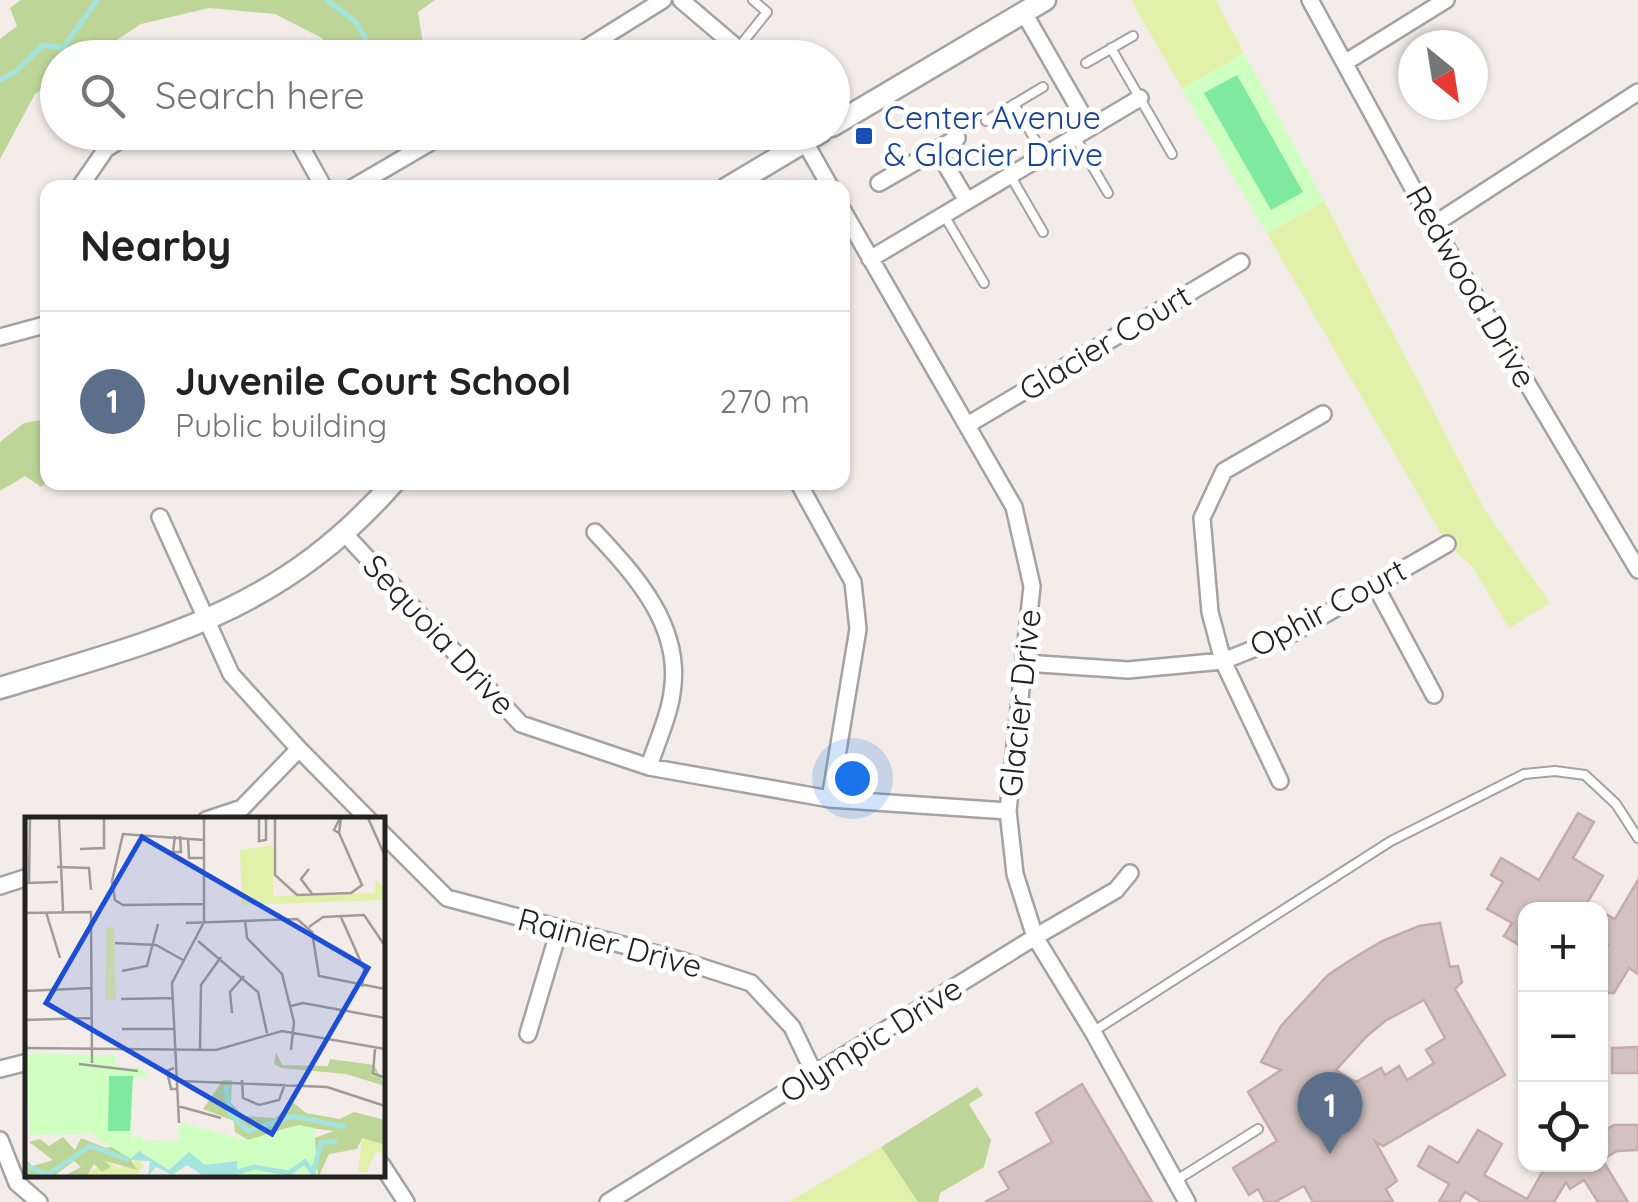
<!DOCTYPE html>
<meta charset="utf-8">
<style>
body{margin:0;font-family:Quicksand,sans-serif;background:#f6f6f6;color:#222}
.controls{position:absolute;right:30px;bottom:30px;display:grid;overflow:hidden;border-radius:20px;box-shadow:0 2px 8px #0004}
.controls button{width:90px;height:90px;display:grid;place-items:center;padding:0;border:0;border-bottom:2px solid #e0e0e0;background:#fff;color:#222;font:50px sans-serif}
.compass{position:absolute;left:1398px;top:30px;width:90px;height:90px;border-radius:50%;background:#fff;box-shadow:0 2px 8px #0004;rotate:150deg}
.you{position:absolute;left:852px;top:778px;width:35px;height:35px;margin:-25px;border:8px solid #fff;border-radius:50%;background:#1a73e8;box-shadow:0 0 0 15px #1a73e833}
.badge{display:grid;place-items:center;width:65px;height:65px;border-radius:50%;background:#1a73e8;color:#fff;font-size:32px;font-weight:700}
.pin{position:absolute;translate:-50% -82px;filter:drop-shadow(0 2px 5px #0008)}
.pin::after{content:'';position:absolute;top:52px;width:35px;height:30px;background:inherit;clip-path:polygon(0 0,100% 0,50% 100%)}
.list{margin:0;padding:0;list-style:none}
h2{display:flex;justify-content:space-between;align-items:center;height:130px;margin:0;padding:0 40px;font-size:42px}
h2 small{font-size:32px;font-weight:400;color:#767676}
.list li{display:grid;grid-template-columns:65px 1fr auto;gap:30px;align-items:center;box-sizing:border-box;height:180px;padding:0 40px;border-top:2px solid #e0e0e0}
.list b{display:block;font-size:38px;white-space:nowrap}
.list p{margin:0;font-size:32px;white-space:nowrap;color:#767676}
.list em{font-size:32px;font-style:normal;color:#767676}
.icon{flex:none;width:55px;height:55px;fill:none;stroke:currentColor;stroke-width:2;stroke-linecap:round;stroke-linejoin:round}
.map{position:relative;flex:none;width:1638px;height:1202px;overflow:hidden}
.search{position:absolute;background:#fff;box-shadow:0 2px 8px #0004;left:40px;top:40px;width:810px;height:110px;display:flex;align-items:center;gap:25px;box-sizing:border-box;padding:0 35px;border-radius:55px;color:#767676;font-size:38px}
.panel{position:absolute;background:#fff;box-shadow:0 2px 8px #0004;left:40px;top:180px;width:810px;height:310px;border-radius:20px}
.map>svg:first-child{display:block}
</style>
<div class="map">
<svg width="1638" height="1202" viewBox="0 0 1638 1202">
<rect width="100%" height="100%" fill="#f3ece8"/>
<path fill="#e2f1a9" d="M 1131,0 L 1216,0 L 1244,53 L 1182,89 Z
M 1324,201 L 1485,510 L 1550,603 L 1509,628 L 1472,566 L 1447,544 L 1267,234 Z
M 881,1147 L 919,1202 L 789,1202 Z"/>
<path fill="#bdd698" d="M 21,0 L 435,0 L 418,12 L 425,57 L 335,57 L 322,38 L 275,14 L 209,8 L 141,24 L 91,57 L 58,58 L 57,80 L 35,94 L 0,159 L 0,39 L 17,26 L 10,8 Z
M 47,419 L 47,482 L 41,487 L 25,476 L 0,491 L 0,442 L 24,423 Z
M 977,1087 L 983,1095 L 969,1104 L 991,1140 L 984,1167 L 940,1193 L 938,1202 L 918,1202 L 881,1147 Z"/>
<path fill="#d0ffc2" d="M 1244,53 L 1324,201 L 1267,234 L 1182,89 Z"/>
<path fill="#7fe99f" d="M 1237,75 L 1303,192 L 1271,210 L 1204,93 Z"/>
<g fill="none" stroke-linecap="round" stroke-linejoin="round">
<path stroke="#a4e4df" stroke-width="5" d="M 327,0 L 356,22 L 376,58
M 0,80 L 15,72 L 43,45 L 63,48 L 97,0"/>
</g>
<path fill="#d3c2c0" stroke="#c6aca8" stroke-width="2.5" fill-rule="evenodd" d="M 1578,813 L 1594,822 L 1573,858 L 1603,876 L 1583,910 L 1526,910 L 1526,949 L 1504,936 L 1512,923 L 1487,909 L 1503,882 L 1491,875 L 1501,858 L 1539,880 Z
M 1638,880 L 1638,974 L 1629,968 L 1614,993 L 1600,993 L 1600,957 L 1608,945 L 1600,940 L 1600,911 L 1615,919 Z
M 1440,923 L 1450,967 L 1458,966 L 1462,982 L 1455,989 L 1505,1075 L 1383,1146 L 1375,1141 L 1397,1181 L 1386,1189 L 1393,1202 L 1313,1202 L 1304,1186 L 1275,1202 L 1265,1202 L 1258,1189 L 1249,1195 L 1233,1168 L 1277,1141 L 1248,1092 L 1281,1070 L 1261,1062 L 1281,1026 L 1328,975 L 1352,959 L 1382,941 L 1419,926 ZM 1424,1000 L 1445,1038 L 1426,1050 L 1434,1063 L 1407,1080 L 1399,1066 L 1385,1075 L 1381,1068 L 1356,1082 L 1336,1070 L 1366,1037 L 1385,1021 Z
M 1638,1047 L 1638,1073 L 1612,1073 L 1612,1048 Z
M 1082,1084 L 1152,1202 L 985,1202 L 1009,1189 L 999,1172 L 1052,1142 L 1036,1113 Z
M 1614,1125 L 1638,1125 L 1638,1150 L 1617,1151 L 1600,1161 L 1600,1133 Z
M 1478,1130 L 1502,1144 L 1484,1175 L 1527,1199 L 1547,1164 L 1605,1164 L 1628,1202 L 1598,1202 L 1584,1180 L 1570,1189 L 1566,1182 L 1554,1202 L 1482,1202 L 1465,1192 L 1459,1202 L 1439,1202 L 1449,1184 L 1418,1166 L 1429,1146 L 1458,1163 Z"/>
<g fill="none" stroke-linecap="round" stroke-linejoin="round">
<defs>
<path id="service" d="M 739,47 L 767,12 L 753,0
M 1111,48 L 1172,154
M 1086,63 L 1133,36
M 1014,104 L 1044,155
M 986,121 L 1043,87
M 1075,137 L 1108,193
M 1010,175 L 1043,232
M 944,215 L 984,283
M 1094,1031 L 1391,841 L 1524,774 L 1555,771 L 1585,775 L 1616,804 L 1638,838
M 1175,1181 L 1258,1129"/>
<path id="minor" d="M 681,0 L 749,58
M 1310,0 L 1433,225 L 1638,570
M 1024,13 L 1090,128
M 570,58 L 663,0
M 1346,62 L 1446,0
M 293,132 L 324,188
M 799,132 L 831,188
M 937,150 L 967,201
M 879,183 L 957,138
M 79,188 L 106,149 L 133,132
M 352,188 L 448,132
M 842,209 L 1014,507 L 1032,586 L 1008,811 L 1015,874 L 1035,937 L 1093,1032 L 1187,1202
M 1433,225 L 1638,92
M 870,259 L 1140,98
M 0,337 L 48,324
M 969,424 L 1241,262
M 798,482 L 853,582 L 858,629 L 830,799
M 160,517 L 231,674 L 299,749 L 369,820
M 595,532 C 636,576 683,627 672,693 C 669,718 656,743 649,767
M 345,534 L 521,724 L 649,767 L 830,799 L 1008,811
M 1375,585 L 1434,695
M 1025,663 L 1128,670 L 1223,661 L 1291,634 L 1447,544
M 1280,781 L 1223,661 L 1210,612 L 1202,518 L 1224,471 L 1323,414
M 206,820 L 242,808 L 299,749
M 382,833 L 447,898 L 683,961 L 751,983 L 792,1027 L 815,1075
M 0,886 L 28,877
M 528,1034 L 559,930
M 0,1069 L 28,1062
M 0,1140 L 17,1183 L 39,1202
M 382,1165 L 406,1202
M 608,1202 L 1035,937 L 1116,890 L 1130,873"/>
<path id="tertiary" d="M 832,126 L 1045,0
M 727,188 L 821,132
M 0,688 C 160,639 278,614 394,482"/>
</defs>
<use href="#service" stroke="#a3a3a3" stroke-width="12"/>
<use href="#minor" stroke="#a3a3a3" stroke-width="20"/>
<use href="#tertiary" stroke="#a3a3a3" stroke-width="25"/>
<use href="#service" stroke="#fff" stroke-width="8"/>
<use href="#minor" stroke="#fff" stroke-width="15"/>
<use href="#tertiary" stroke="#fff" stroke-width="20"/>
</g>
<rect fill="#1a4fb4" stroke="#fff" stroke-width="4" x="854" y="126" width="20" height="20" rx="5"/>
<g text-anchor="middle" stroke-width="10" stroke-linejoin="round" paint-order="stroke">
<g font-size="32" fill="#164399" stroke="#fff" text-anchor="start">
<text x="884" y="129">Center Avenue<tspan x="884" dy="37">&amp; Glacier Drive</tspan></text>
</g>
<g font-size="32" fill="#222" stroke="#fff">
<text transform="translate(1471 287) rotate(60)" y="11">Redwood Drive</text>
<text transform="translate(1105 343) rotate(-31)" y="11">Glacier Court</text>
<text transform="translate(1328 608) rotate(-28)" y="11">Ophir Court</text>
<text transform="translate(439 635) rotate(47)" y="11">Sequoia Drive</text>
<text transform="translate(1020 703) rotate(-84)" y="11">Glacier Drive</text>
<text transform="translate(610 943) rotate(15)" y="11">Rainier Drive</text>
<text transform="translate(871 1040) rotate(-32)" y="11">Olympic Drive</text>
</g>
</g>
<g transform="translate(25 817)">
<rect width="360" height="360" fill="#f3ece8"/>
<path d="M 248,28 L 248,79 L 349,76 L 351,64 L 360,70 L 360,83 L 217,88 L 215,33 ZM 81,110 L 89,110 L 91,183 L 80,183 ZM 337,321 L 360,328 L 360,338 L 351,334 L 342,355 L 333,355 ZM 113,343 L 119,349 L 111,359 L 54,359 L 52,357 L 62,358 L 80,344 L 94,351 Z" fill="#e2f1a9"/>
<path d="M 251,235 L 257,248 L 303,249 L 305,242 L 349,248 L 360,269 L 321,257 L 256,251 L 249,247 ZM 198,263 L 207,263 L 206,286 L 219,299 L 250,301 L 269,286 L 281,296 L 315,302 L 329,295 L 360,303 L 360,328 L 337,321 L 332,332 L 304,337 L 294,359 L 213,359 L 214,348 L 309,314 L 269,309 L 223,323 L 210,315 L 209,304 L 178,292 ZM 38,320 L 50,333 L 56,321 L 81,331 L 108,325 L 120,337 L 113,334 L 106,344 L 113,353 L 80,344 L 86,350 L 77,355 L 69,347 L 62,359 L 39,359 L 56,350 L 49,344 L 29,359 L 0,359 L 1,343 L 8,349 L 28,343 L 4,325 L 15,322 L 24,329 Z" fill="#bdd698"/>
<path d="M 0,237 L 90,238 L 90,250 L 116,250 L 124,261 L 108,260 L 106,322 L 115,317 L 116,323 L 153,325 L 154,306 L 223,323 L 274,308 L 289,311 L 293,359 L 213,359 L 208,344 L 180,348 L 165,336 L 144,353 L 114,334 L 106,342 L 65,317 L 5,318 Z" fill="#d0ffc2"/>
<path d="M 84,259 L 108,259 L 105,314 L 83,314 Z" fill="#7fe99f"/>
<path d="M 114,334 L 144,353 L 164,335 L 180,348 L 212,344 L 213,359 L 179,359 L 162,348 L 147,358 L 131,350 L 123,359 L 125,344 L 104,343 Z" fill="#a4e4df"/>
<path fill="none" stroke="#a4e4df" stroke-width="5" d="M 201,269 L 205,297 L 223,314 L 268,299 L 320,310M 0,348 L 22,358 L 65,329 L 104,343M 213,355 L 229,350 L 264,356 L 280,345 L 288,356 L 296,326 L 312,324"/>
<path fill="none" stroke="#9f9b99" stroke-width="2.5" d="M 34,1 L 38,94M 234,1 L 234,24 L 241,23 L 241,1M 250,1 L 250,58 L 272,78 L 326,76 L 337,68 L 314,16M 315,1 L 309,13 L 314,16 L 316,1M 343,1 L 360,39M 150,19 L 148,35 L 156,35 L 155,19M 163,21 L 164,41 L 179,41M 55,32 L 79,31 L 79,1M 32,50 L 64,51 L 66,73M 284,52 L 276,62 L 288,78M 1,66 L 33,65M 4,66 L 5,1M 178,87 L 98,88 L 90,83 L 87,64 L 98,17 L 179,23M 21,95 L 35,141M 0,96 L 66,95 L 67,246M 315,98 L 339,152 L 337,170M 220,103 L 222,121 L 257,157 L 269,205 L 266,233M 161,106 L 272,102 L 287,115 L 294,159 L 360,172M 284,110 L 298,100 L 339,98 L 360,129M 173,124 L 233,175 L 242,216M 90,126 L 131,128 L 158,143M 97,154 L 122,149 L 133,107M 0,174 L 67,171M 96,182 L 147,181M 266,189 L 278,186 L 360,201M 207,196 L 205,175 L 219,159M 0,203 L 66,201M 97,212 L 148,212M 0,231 L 191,233 L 257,214 L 360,232M 350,232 L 348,256 L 360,261M 175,233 L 176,168 L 196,140M 54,247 L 113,254M 149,251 L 142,254 L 146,272 L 153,272M 217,263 L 218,281 L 234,288 L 254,283 L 260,267M 154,264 L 302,270 L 360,289M 153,289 L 196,301M 154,306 L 147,166 L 179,105 L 179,1"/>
<path fill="#1d4ed8" fill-opacity="0.15" stroke="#1d4ed8" stroke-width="5" d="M 117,20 L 343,151 L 247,317 L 21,186 Z"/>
<rect width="360" height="360" fill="none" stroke="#222" stroke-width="5"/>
</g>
</svg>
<div class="controls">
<button>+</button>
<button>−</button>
<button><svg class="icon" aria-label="locate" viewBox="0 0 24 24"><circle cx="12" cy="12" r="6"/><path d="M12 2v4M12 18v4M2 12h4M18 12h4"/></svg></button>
</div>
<svg class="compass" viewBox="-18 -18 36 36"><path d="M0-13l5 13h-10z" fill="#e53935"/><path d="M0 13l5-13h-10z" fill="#767676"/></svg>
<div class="you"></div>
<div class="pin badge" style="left:1330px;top:1154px;background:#5c6f8a">1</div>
<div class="search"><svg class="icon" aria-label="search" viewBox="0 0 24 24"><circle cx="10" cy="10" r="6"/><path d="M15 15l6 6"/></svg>Search here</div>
<section class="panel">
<h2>Nearby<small></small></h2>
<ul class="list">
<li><span class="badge" style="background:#5c6f8a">1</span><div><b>Juvenile Court School</b><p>Public building</p></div><em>270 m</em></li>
</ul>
</section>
</div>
